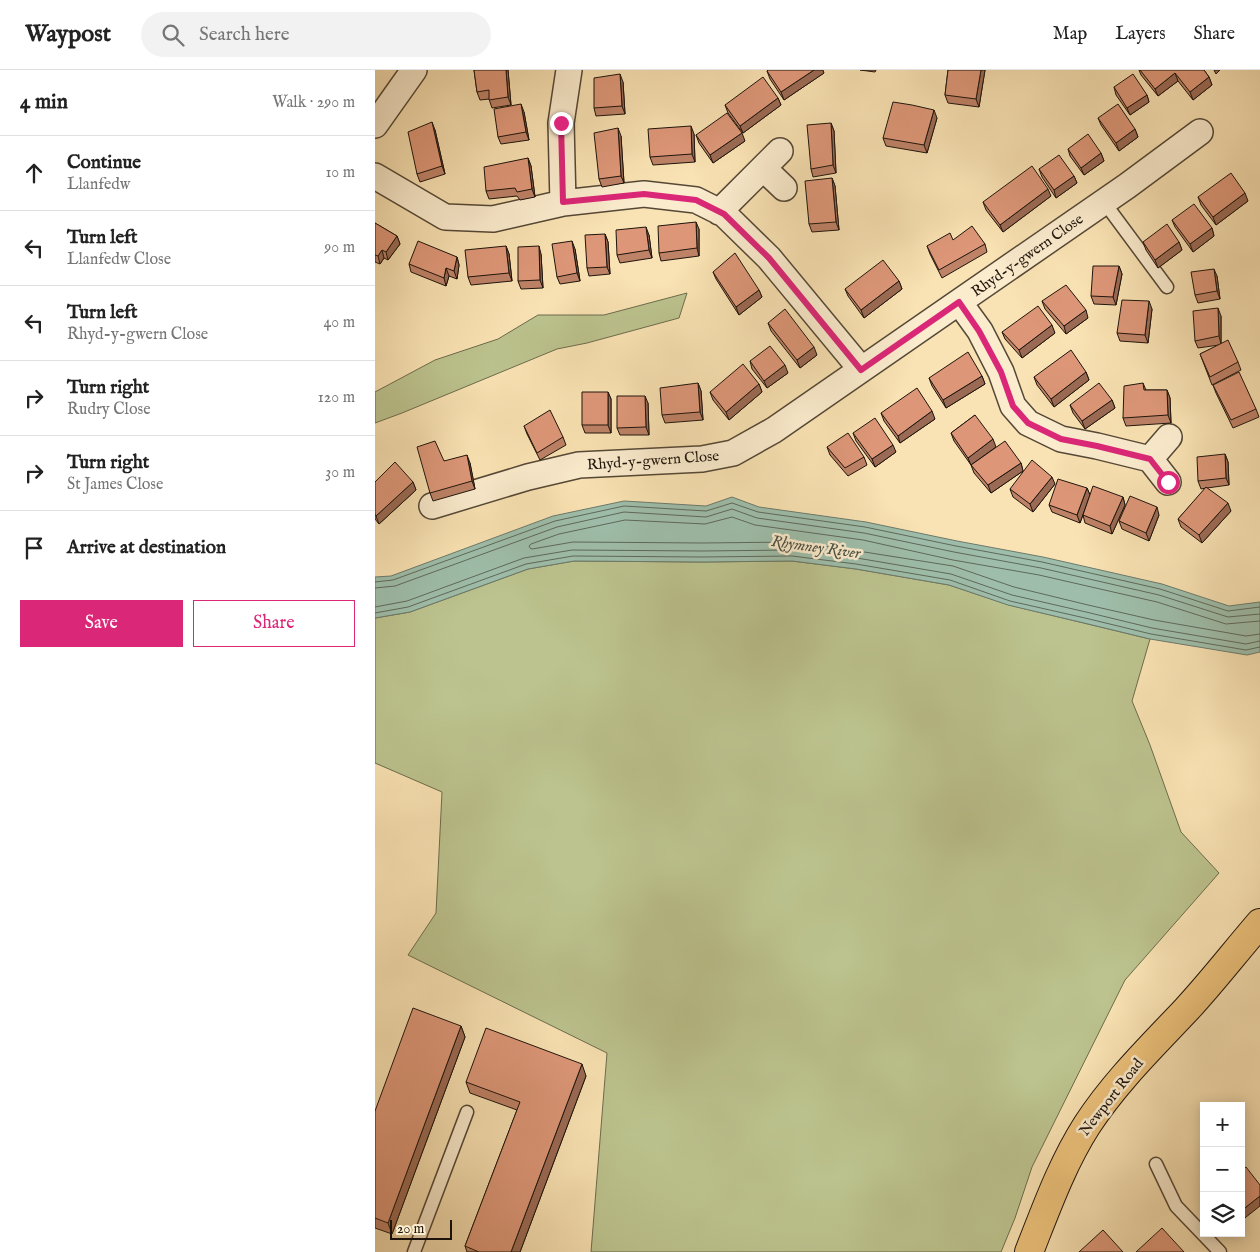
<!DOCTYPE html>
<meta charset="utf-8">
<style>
body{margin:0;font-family:"IM FELL English",serif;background:#f2f2f2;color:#222}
.controls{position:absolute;right:15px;bottom:15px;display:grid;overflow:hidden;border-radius:0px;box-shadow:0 2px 12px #0003}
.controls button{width:45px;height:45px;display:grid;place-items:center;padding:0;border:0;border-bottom:1px solid #e0e0e0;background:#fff;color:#222;font:25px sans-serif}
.scale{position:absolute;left:15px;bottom:12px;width:62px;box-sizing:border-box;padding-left:5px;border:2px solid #1e140c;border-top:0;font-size:14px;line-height:18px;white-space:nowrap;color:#1e140c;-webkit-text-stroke:4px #fbecce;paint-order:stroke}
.stop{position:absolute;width:15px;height:15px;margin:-11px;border:4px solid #db2777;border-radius:50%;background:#fff}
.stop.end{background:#db2777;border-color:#fff;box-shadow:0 1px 5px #0008}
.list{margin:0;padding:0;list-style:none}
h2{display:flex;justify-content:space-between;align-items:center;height:65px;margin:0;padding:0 20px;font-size:21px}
h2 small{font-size:16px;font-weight:400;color:#767676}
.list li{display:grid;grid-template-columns:32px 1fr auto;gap:15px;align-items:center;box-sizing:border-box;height:75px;padding:0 20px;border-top:1px solid #e0e0e0}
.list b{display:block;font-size:19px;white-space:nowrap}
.list p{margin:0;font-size:16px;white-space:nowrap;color:#767676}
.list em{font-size:16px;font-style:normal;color:#767676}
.actions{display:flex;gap:10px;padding:15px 20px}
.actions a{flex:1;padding:11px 0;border:1px solid #db2777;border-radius:0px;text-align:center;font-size:18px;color:#db2777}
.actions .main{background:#db2777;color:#fff}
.icon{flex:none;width:28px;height:28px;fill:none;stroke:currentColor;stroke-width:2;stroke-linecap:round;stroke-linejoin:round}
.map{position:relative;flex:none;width:885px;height:1182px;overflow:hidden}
header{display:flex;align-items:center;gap:30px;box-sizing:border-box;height:70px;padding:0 25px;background:#fff;border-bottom:1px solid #e0e0e0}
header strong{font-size:24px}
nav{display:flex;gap:28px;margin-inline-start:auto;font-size:18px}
.search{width:350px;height:45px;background:#f2f2f2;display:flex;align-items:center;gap:12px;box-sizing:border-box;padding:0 18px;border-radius:28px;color:#767676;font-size:19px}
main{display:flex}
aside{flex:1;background:#fff}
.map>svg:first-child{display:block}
</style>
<header>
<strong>Waypost</strong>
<div class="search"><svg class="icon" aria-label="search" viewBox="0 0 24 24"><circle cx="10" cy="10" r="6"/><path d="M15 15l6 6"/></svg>Search here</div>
<nav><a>Map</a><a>Layers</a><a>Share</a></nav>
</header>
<main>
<aside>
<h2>4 min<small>Walk · 290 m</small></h2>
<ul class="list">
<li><svg class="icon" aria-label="ahead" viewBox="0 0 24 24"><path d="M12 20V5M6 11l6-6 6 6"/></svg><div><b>Continue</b><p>Llanfedw</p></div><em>10 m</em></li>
<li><svg class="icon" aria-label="left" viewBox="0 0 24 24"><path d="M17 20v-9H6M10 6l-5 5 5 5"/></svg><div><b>Turn left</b><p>Llanfedw Close</p></div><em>90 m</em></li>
<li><svg class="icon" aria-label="left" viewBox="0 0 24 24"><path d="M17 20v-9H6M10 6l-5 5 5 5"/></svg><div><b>Turn left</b><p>Rhyd-y-gwern Close</p></div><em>40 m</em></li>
<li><svg class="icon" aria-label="right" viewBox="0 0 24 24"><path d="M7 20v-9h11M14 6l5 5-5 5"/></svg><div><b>Turn right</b><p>Rudry Close</p></div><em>120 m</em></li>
<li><svg class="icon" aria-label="right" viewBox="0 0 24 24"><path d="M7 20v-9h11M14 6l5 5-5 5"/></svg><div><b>Turn right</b><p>St James Close</p></div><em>30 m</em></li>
<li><svg class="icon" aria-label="arrive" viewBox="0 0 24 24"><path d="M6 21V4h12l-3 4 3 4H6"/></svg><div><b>Arrive at destination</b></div></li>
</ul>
<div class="actions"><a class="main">Save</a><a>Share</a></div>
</aside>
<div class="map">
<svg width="885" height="1182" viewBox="0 0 885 1182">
<rect width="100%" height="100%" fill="#f9e2b3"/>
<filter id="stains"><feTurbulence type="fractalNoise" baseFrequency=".004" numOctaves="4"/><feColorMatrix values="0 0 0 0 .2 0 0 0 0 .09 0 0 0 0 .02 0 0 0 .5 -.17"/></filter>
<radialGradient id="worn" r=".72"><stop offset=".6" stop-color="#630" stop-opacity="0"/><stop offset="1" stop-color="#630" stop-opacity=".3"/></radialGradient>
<path fill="#bcc38e" stroke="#6d6c4d" d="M 312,223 L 304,248 L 212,273 L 182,279 L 27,343 L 0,353 L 0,322 L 60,290 L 123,269 L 163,245 L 229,245 Z
M 199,491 L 327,492 L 417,491 L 481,499 L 574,515 L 634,535 L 775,569 L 757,631 L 775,675 L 806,762 L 844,803 L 750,910 L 657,1097 L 640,1148 L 626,1182 L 216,1182 L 232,983 L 33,885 L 61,843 L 67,722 L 0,693 L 0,548 L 35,542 L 153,499 Z"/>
<path fill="#9ebeab" stroke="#6b7a6b" d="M 357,427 L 384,437 L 491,452 L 582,471 L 668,487 L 787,514 L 854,536 L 885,532 L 885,582 L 872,585 L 775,569 L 709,553 L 633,535 L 574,515 L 481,499 L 417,491 L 327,492 L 199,491 L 153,499 L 35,542 L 0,548 L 0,507 L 16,506 L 178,446 L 249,431 L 331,436 Z"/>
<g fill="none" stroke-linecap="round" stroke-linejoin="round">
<path stroke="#5e695c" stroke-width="1" d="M 0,512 L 18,510 L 180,451 L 249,436 L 331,441 L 357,433 L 383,442 L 490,457 L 581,476 L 667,492 L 785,519 L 853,541 L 885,537
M 0,518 L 20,516 L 182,457 L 249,442 L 331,447 L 357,439 L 382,448 L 489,463 L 579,482 L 666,498 L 784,525 L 853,547 L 885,544
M 0,537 L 32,531 L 149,488 L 197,480 L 327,481 L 418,480 L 482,488 L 576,504 L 637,525 L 711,542 L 777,558 L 871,574 L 885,571
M 0,543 L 33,537 L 151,494 L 198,486 L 327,487 L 417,486 L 481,494 L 575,510 L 635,531 L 710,548 L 776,564 L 871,580 L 885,577
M 885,551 L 851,554 L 782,532 L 664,505 L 578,490 L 488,470 L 380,455 L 357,447 L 330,454 L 250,450 L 184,464 L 156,474 L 154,476 L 155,478 L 157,479 L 198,472 L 327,473 L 420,472 L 483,481 L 578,496 L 639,517 L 713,535 L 779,550 L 871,566 L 885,564"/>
<defs>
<path id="lane" d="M 729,132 L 792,217
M 781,1094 L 801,1136 L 845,1182
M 39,1182 L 92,1042"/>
<path id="street" d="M 0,55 L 39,0
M 388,98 L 409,118
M 0,106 L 70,147 L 118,149 L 188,133 L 269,124 L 321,130 L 349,144 L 394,188 L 486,299
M 188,133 L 186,53 L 194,0
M 344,142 L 405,81
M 584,232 L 605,261 L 626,302 L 638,336 L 653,353 L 686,369 L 722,376 L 775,389 L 794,367
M 775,389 L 793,412
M 57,436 L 153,407 L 204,395 L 327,389 L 358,383 L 399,360 L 584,232 L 752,116 L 825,62"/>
<path id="primary" d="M 654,1182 C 671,1139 687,1094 712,1055 C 740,1012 777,976 811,940 C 837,912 860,882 885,853"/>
</defs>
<use href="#lane" stroke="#554836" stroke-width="15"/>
<use href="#street" stroke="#554836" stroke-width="28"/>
<use href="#primary" stroke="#1e140c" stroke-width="30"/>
<use href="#lane" stroke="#fbecce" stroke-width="12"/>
<use href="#street" stroke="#fbecce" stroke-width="25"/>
<use href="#primary" stroke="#ecc17a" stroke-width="28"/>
</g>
<path fill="#be8267" stroke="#1e140c" d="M 99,0 L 133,0 L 136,35 L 117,38 L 114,29 L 105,30 L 102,22 Z
M 485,0 L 501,0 L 500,2 Z
M 573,0 L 610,0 L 604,37 L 573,33 L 570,25 Z
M 764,0 L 829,0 L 834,7 L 837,15 L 818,30 L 803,11 L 783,26 L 766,5 Z
M 392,1 L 449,3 L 409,30 L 395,9 Z
M 248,12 L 250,44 L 221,46 L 219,38 Z
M 739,17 L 772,25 L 774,32 L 755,45 L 741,25 Z
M 403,28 L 406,35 L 368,63 L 353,43 L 350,35 Z
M 149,42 L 154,70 L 126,74 L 123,67 Z
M 562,48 L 552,83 L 511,76 L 508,68 Z
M 723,48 L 760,59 L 763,67 L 744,81 L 726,55 Z
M 456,53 L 459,61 L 461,103 L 438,107 L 436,99 Z
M 60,60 L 70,104 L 45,112 L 42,104 Z
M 319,64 L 320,92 L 278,95 L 275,87 Z
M 321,65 L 370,71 L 338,93 L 324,73 Z
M 246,66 L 249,113 L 227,117 L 224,109 Z
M 693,79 L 726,83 L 729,91 L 709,105 L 695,86 Z
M 153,88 L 156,96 L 160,127 L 145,130 L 142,126 L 114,129 L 111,121 Z
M 664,99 L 699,106 L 702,113 L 681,128 L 667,107 Z
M 457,108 L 460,116 L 464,160 L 437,162 L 434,154 Z
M 676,126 L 628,162 L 611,140 L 608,132 Z
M 823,127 L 873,131 L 841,155 L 826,135 Z
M 797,150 L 837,158 L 839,166 L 818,182 L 800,157 Z
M 0,153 L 22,166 L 25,174 L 13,190 L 9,188 L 5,194 L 0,192 Z
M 324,159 L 324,186 L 286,191 L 284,183 Z
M 230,164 L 233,172 L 235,204 L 214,206 L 212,198 Z
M 274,165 L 277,188 L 245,193 L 242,185 Z
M 768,172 L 804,172 L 807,180 L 783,198 L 771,180 Z
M 610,174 L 612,182 L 567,208 L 555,184 L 552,176 Z
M 131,176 L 134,184 L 137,211 L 96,215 L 93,207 Z
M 200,179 L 205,211 L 185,214 L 182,207 Z
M 166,184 L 168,218 L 146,219 L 143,211 Z
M 82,187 L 84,195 L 82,209 L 74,206 L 71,216 L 36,202 L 34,194 Z
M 744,196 L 747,204 L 741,235 L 719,234 L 716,226 Z
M 338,202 L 384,220 L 387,227 L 364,245 L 341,209 Z
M 842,206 L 845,229 L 823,233 L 820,225 Z
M 524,211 L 527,219 L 489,248 L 473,226 L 470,219 Z
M 667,231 L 713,248 L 691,264 L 670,239 Z
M 777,239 L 773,273 L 745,271 L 742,263 Z
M 846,246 L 846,273 L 863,292 L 866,300 L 837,315 L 825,284 L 844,275 L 823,278 L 820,271 Z
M 393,253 L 442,285 L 425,298 L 396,261 Z
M 627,262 L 680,263 L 647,288 L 630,269 Z
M 375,291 L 413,303 L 392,318 L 377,299 Z
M 711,302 L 714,310 L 679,337 L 662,315 L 659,307 Z
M 607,306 L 610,314 L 571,338 L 557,316 L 554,308 Z
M 323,313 L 326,321 L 328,350 L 290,353 L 287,345 Z
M 768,313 L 771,320 L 792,320 L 795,328 L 796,353 L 751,356 L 748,348 Z
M 384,314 L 387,322 L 354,350 L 338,330 L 335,322 Z
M 838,315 L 881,339 L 884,347 L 858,358 L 841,323 Z
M 233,322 L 236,329 L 236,363 L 210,363 L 207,355 Z
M 737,330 L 740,338 L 710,359 L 698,343 L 695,335 Z
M 273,333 L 274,365 L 245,365 L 242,358 Z
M 506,343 L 560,349 L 525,373 L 509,351 Z
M 600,345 L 596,395 L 579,371 L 576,363 Z
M 149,356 L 188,367 L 191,375 L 165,390 L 152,364 Z
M 478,363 L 521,382 L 500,397 L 481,371 Z
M 452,377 L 489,387 L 492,395 L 473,406 L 455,385 Z
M 850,384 L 853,392 L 854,415 L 832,418 L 856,441 L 827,473 L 806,457 L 803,449 L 831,418 L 826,419 L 823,411 Z
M 69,391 L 95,393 L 100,419 L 58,431 L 55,423 Z
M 646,393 L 648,401 L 616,423 L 599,403 L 596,395 Z
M 0,412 L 38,412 L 41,420 L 4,454 L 0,449 Z
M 680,414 L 658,442 L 638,427 L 635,419 Z
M 712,418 L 715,425 L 748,427 L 750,435 L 737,464 L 710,453 L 708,445 L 705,453 L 677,442 L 674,435 Z
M 784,445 L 774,471 L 747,459 L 744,451 Z
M 86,956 L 90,967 L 17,1164 L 0,1158 L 0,1041 Z
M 211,1006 L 145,1182 L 92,1182 L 90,1176 L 142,1040 L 95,1023 L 91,1012 Z"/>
<path fill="#9b6a54" stroke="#1e140c" d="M 131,0 L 133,0 L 136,35 L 133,27 Z
M 439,0 L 448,0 L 449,3 L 409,30 L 406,22 Z
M 606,0 L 610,0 L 604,37 L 601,29 Z
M 839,0 L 845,0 L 841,4 Z
M 800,3 L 803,11 L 783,26 L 780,19 Z
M 245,4 L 248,12 L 250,44 L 247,36 Z
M 834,7 L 837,15 L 818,30 L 815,22 Z
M 772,25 L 774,32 L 755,45 L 752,38 Z
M 403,28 L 406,35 L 368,63 L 365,56 Z
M 146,34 L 149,42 L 154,70 L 151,62 Z
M 559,40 L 562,48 L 552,83 L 549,75 Z
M 57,52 L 60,60 L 70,104 L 67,96 Z
M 456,53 L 459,61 L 461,103 L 458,95 Z
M 316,56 L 319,64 L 320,92 L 317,84 Z
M 243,58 L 246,66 L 249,113 L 246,106 Z
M 760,59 L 763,67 L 744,81 L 741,73 Z
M 367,63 L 370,71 L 338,93 L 335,85 Z
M 726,83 L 729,91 L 709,105 L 706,98 Z
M 153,88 L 156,96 L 160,127 L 157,119 Z
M 699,106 L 702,113 L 681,128 L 679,120 Z
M 457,108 L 460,116 L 464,160 L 461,152 Z
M 673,119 L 676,126 L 628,162 L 625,155 Z
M 870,123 L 873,131 L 841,155 L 838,147 Z
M 321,152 L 324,159 L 324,186 L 322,178 Z
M 271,157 L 274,165 L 277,188 L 274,180 Z
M 837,158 L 839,166 L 818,182 L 815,174 Z
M 230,164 L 233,172 L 235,204 L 232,197 Z
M 22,166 L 25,174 L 13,190 L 11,182 Z
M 197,171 L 200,179 L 205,211 L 202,203 Z
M 804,172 L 807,180 L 783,198 L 780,190 Z
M 131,176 L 134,184 L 137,211 L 134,203 Z
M 164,176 L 166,184 L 168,218 L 165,210 Z
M 7,180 L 9,188 L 5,194 L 3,186 Z
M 82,187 L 84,195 L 82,209 L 79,201 Z
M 744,196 L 747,204 L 741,235 L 738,227 Z
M 71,198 L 74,206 L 71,216 L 69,208 Z
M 839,199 L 842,206 L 845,229 L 842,221 Z
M 524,211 L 527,219 L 489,248 L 486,240 Z
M 384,220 L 387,227 L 364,245 L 361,237 Z
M 774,231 L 777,239 L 773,273 L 770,265 Z
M 843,238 L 846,246 L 846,274 L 844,266 Z
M 711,240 L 713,248 L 691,264 L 689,256 Z
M 677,255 L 680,263 L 647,288 L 644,280 Z
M 439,277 L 442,285 L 425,298 L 422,290 Z
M 410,295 L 413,303 L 392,318 L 389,311 Z
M 711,302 L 714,310 L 679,337 L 676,329 Z
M 607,306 L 610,314 L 571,338 L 568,330 Z
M 323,313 L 326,321 L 328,350 L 325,342 Z
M 384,314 L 387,322 L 354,350 L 351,342 Z
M 792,320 L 795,328 L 796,353 L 793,345 Z
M 233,322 L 236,329 L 236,363 L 233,355 Z
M 270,326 L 273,333 L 274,365 L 271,357 Z
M 737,330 L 740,338 L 710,359 L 707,351 Z
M 557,341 L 560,349 L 525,373 L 523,366 Z
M 618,369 L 621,377 L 596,395 L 593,388 Z
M 518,375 L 521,382 L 500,397 L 497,389 Z
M 850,384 L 853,392 L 854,415 L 851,408 Z
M 92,385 L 95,393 L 100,419 L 97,411 Z
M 646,393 L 648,401 L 616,423 L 613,415 Z
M 677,407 L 680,414 L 658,442 L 655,434 Z
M 38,412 L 41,420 L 4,454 L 1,446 Z
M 712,418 L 715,425 L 705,453 L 702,445 Z
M 748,427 L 750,435 L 737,464 L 735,456 Z
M 853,433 L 856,441 L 827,473 L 824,465 Z
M 782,437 L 784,445 L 774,471 L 771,463 Z
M 86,956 L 90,967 L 17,1164 L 13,1153 Z
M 207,994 L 211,1006 L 145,1182 L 136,1182 Z
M 885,1126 L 885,1136 L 866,1151 L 866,1141 Z"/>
<path fill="#dd9778" stroke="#1e140c" d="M 99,0 L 131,0 L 133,27 L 114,30 L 114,20 L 102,22 Z
M 393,0 L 439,0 L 406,22 L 392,1 Z
M 573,0 L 606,0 L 601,29 L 570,25 Z
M 765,0 L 829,0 L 834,7 L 815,22 L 800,3 L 780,19 Z
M 245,4 L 247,36 L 219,38 L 219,8 Z
M 758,4 L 772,25 L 752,38 L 739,17 Z
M 388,7 L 403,28 L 365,56 L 350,35 Z
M 518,32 L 537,35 L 559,40 L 549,75 L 508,68 Z
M 146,34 L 151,62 L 123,67 L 119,39 Z
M 743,34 L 760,59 L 741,73 L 723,48 Z
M 352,43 L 367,63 L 335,85 L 321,65 Z
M 57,52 L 67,96 L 42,104 L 33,62 Z
M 456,53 L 458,95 L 436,99 L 432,55 Z
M 316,56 L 317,84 L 275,87 L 273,59 Z
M 243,58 L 246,106 L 224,109 L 219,63 Z
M 713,64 L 726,83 L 706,98 L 693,79 Z
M 684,85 L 699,106 L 679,120 L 664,99 Z
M 153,88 L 157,119 L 142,122 L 140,118 L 111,121 L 109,97 Z
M 657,96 L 673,119 L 625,155 L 608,132 Z
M 856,103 L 870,123 L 838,147 L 823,127 Z
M 457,108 L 461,152 L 434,154 L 430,111 Z
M 819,134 L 837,158 L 815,174 L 797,150 Z
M 321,152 L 322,178 L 284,183 L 283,156 Z
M 0,153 L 22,166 L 11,182 L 7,180 L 3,186 L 0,185 Z
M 792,154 L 804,172 L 780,190 L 768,172 Z
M 597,156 L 610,174 L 564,200 L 552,176 L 575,163 L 578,170 Z
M 271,157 L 274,180 L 242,185 L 241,160 Z
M 230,164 L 232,197 L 212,198 L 210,165 Z
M 43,171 L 82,187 L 79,201 L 71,198 L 69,208 L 34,194 Z
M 197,171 L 202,203 L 182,207 L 177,174 Z
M 131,176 L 134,203 L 93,207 L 90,180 Z
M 164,176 L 165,210 L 143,211 L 143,177 Z
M 360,183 L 384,220 L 361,237 L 338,202 Z
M 508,190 L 524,211 L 486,240 L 470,219 Z
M 718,196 L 744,196 L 738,227 L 716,226 Z
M 839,199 L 842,221 L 820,225 L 816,202 Z
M 691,215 L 711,240 L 689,256 L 667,231 Z
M 747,230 L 774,231 L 770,265 L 742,263 Z
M 663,236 L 677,255 L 644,280 L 627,262 Z
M 843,238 L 844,266 L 820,271 L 818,241 Z
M 410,239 L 439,277 L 422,290 L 393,253 Z
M 853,270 L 863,292 L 835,307 L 825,284 Z
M 395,276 L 410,295 L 389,311 L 375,291 Z
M 696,280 L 711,302 L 676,329 L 659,307 Z
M 593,282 L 607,306 L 568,330 L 554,308 Z
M 368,294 L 384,314 L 351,342 L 335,322 Z
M 864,302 L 881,339 L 856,350 L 838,315 Z
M 323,313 L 325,342 L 287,345 L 285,318 Z
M 724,313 L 737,330 L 707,351 L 695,335 Z
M 768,313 L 769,320 L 792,320 L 793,345 L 748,348 L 749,316 Z
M 542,318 L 557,341 L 523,366 L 506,343 Z
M 207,322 L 233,322 L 233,355 L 207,355 Z
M 242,326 L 270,326 L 271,357 L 242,358 Z
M 175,340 L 188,367 L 162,383 L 149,356 Z
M 600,345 L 618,369 L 593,388 L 576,363 Z
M 500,348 L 518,375 L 497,389 L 478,363 Z
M 473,363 L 489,387 L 470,398 L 452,377 Z
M 60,371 L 69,391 L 92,385 L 97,411 L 55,423 L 42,377 Z
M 630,371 L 646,393 L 613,415 L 596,395 Z
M 850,384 L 851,408 L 823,411 L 822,387 Z
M 657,390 L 677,407 L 655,434 L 635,419 Z
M 20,392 L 38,412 L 1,446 L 0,444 L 0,412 Z
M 683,409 L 712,418 L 702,445 L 674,435 Z
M 718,416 L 748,427 L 735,456 L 708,445 Z
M 831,417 L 853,433 L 824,465 L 803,449 Z
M 755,426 L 782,437 L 771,463 L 744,451 Z
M 38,938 L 86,956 L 13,1153 L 0,1148 L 0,1041 Z
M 111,958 L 207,994 L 136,1182 L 104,1182 L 90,1176 L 145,1032 L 91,1012 Z
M 871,1097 L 885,1115 L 885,1126 L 866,1141 L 866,1100 Z
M 787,1158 L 809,1182 L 761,1182 Z
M 728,1160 L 748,1182 L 704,1182 Z"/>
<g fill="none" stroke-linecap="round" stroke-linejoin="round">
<path stroke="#db2777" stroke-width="6" d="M 186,53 L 188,132 L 269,124 L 321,130 L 349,144 L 394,188 L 486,300 L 584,232 L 604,261 L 626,302 L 638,336 L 653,353 L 686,369 L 722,376 L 775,389 L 793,412"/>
</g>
<g text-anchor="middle" stroke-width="5" stroke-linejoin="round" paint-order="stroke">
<g font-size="15" fill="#1e140c" stroke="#fbecce">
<text transform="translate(652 185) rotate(-35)" y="5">Rhyd-y-gwern Close</text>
<text transform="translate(278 390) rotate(-4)" y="5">Rhyd-y-gwern Close</text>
<text transform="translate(736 1027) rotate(-52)" y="5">Newport Road</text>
</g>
<g font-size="16" font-style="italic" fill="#4b5044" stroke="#fbecce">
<text transform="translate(441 476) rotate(8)" y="6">Rhymney River</text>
</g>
</g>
<rect width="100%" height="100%" filter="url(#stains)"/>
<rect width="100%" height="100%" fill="url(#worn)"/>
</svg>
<div class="controls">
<button>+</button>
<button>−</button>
<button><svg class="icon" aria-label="layers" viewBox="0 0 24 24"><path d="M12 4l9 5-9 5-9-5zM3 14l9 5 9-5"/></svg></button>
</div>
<div class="scale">20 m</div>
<div class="stop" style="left:793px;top:412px"></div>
<div class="stop end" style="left:186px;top:53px"></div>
</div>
</main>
